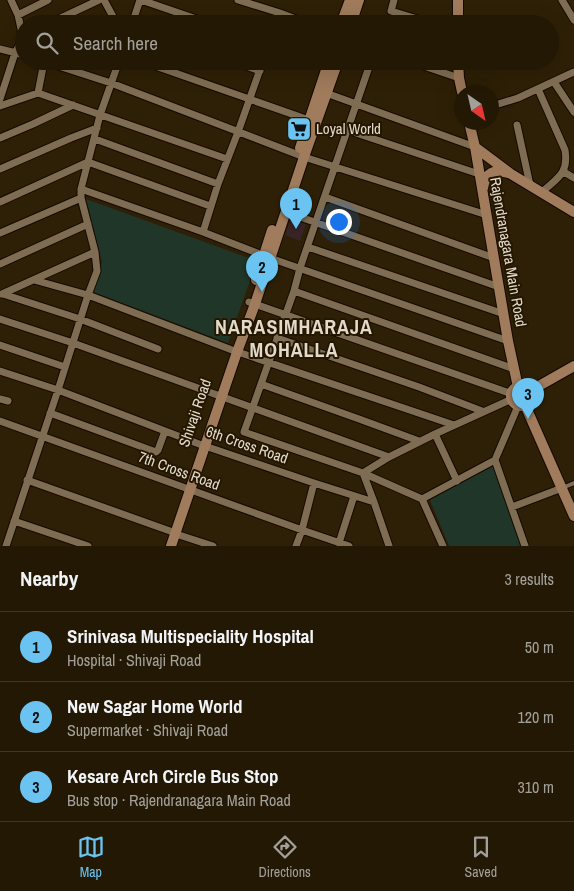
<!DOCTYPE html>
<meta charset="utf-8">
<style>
body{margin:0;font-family:"Archivo Narrow",sans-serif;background:#2a210e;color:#f1f3f6}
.compass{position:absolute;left:454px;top:85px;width:45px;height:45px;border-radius:50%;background:#221804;box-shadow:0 5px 20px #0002;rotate:146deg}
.you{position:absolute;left:338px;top:221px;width:18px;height:18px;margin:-12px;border:4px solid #fff;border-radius:50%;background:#1a73e8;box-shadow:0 0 0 8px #1a73e833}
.badge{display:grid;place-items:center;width:32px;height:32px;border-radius:50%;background:#6bc3f2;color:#111;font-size:16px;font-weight:700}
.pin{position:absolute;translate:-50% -41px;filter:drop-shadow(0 1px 2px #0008)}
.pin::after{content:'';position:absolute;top:26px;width:18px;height:15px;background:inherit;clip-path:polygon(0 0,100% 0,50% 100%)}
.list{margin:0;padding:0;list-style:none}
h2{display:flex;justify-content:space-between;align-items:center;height:65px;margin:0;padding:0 20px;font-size:21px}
h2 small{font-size:16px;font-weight:400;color:#a2a09a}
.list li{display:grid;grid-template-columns:32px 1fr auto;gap:15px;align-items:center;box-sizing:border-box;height:70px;padding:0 20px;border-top:1px solid #3f3726}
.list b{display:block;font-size:19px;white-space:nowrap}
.list p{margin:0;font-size:16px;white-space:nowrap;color:#a2a09a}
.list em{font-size:16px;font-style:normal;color:#a2a09a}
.icon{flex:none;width:28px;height:28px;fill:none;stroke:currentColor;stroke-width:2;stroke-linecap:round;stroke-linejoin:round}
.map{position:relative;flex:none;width:574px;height:546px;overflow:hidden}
.search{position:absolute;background:#221804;box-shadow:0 5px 20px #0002;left:15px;right:15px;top:15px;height:55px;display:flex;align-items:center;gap:12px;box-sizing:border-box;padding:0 18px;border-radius:28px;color:#a2a09a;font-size:19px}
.sheet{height:275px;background:#221804}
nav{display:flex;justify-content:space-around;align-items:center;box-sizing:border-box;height:70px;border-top:1px solid #3f3726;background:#221804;font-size:14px;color:#a2a09a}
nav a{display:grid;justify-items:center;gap:2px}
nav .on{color:#6bc3f2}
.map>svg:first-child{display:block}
</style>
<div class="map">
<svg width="574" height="546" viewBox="0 0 574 546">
<rect width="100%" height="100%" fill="#2e2006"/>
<path fill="#382426" d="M 291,219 L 306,224 L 300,241 L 285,235 Z"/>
<path fill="#203628" d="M 86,199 L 257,261 L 228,343 L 93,292 L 102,262 Z
M 493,466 L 521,546 L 449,546 L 430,500 Z"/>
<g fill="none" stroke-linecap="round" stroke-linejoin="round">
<defs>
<path id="lane" d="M 562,488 L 574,483"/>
<path id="street" d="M 11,0 L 18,15 L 23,38
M 104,0 L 117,24
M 141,0 L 211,24
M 238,0 L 280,13 L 309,24
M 394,0 L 391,11 L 434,24
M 562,0 L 574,20
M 18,15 L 48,0
M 48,24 L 99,0
M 132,24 L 140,0
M 276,24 L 280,13
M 0,49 L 24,55
M 43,61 L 111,83 L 304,157 L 487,215
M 141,61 L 309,120
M 232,61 L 260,71
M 371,61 L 300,268 L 294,291 L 244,432 L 363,473 L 422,499
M 409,61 L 459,78
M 554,82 L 574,112
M 538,89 L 565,150 C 569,174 557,178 541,193
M 38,93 L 227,159
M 326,93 L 475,147
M 0,99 L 15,53 L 24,37
M 0,106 L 38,93 L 44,62
M 492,106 L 518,98 L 574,72
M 517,125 L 530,185
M 347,130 L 479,174
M 0,138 L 33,124 L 73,105
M 95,139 L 218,184
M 0,169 L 71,138 L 97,128
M 564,172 L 574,178
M 81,189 L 203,232 L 270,258 L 508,341
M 325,197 L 494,258
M 0,202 L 88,162 L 210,206
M 286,212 L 499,287
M 203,232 L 218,184 L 238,132 L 263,61
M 0,233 L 81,198
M 308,247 L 504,314
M 0,264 L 88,224
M 34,280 L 88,295 L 232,350 L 454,425
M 294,291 L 514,369
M 2,294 L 95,252
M 3,294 L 80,319 L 158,349
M 249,302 L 512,394
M 0,319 L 73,343 L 389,457 L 435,434 L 512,399
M 277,338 L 419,387 L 482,411
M 0,345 L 65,367
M 0,371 L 58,390 L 199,444 L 314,483 L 374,502
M 261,384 L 359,419 L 419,441
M 0,399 L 8,401
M 50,413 L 156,452 L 158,450 L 165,431
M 0,421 L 302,530 L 349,546
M 435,434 L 457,481
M 389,457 L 363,473 L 374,502 L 389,546
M 495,460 L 525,546
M 27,480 L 170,531
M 512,507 L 562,488
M 14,521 L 88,546
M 176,534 L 213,546
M 339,543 L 354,496
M 6,546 L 58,390 L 88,295 L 97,271 L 95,252 L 81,198 L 81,189 L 100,115 L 119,61
M 296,546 L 302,530 L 314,483
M 443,546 L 422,499 L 495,460 L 518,406"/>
<path id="secondary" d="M 458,0 L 458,24
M 341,24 L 350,0
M 351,24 L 359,0
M 458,61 L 459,78 L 462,92
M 469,122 L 475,147 L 508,341 L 518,387
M 475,147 L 511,174 L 574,212
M 300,148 L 329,61
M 483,188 C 486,172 493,169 508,173
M 256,280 L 272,230
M511 396a10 10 0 1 1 20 0a10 10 0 1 1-20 0Z
M 530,391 L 574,366
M 525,405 L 574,516
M 171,546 L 237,352 L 255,304 L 304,157 L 338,61"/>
</defs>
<use href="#lane" stroke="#160900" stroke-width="6"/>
<use href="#street" stroke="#160900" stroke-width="9"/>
<use href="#secondary" stroke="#160900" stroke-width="12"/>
<use href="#lane" stroke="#7e6d52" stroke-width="4"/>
<use href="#street" stroke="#7e6d52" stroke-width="7"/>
<use href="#secondary" stroke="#a07b5c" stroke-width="10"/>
</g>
<defs>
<symbol id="supermarket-square" viewBox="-11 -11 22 22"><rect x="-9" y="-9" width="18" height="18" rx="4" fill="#6bc3f2" stroke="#241700"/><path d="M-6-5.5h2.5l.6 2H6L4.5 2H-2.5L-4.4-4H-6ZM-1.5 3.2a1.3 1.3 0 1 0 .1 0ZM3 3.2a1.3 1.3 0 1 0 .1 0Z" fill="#111"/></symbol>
</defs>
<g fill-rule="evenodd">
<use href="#supermarket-square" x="285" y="115" width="28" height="28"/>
</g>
<g text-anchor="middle" stroke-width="4" stroke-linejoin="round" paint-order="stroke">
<g font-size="15" fill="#e4dacc" stroke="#241700" text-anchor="start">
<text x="316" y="134">Loyal World</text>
</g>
<g font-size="15" fill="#e4dacc" stroke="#241700">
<text transform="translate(508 252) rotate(80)" y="5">Rajendranagara Main Road</text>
<text transform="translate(195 413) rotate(-71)" y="5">Shivaji Road</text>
<text transform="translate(247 445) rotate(19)" y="5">6th Cross Road</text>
<text transform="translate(179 471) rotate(20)" y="5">7th Cross Road</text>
</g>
<g font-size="20" font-weight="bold" letter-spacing="1" fill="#e4dacc" stroke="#241700">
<text x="294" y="334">NARASIMHARAJA<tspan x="294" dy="23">MOHALLA</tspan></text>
</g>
</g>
</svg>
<svg class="compass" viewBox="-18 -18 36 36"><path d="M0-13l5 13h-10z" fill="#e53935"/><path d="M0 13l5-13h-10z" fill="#a2a09a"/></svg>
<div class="you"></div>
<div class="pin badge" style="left:296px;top:229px">1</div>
<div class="pin badge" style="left:262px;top:292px">2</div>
<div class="pin badge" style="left:528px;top:419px">3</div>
<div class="search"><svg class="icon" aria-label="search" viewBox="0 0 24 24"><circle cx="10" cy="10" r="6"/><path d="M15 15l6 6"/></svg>Search here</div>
</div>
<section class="sheet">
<h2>Nearby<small>3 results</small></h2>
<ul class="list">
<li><span class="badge">1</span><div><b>Srinivasa Multispeciality Hospital</b><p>Hospital · Shivaji Road</p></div><em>50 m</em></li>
<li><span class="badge">2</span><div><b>New Sagar Home World</b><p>Supermarket · Shivaji Road</p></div><em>120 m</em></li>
<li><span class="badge">3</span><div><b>Kesare Arch Circle Bus Stop</b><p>Bus stop · Rajendranagara Main Road</p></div><em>310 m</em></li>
</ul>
</section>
<nav>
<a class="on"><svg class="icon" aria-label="map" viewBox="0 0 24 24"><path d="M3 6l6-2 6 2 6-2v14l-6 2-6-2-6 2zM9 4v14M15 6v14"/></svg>Map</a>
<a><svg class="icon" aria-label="directions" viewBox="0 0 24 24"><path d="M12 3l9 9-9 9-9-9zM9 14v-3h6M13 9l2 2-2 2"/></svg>Directions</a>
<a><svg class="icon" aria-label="saved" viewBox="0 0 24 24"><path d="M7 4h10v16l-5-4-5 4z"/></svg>Saved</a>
</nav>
